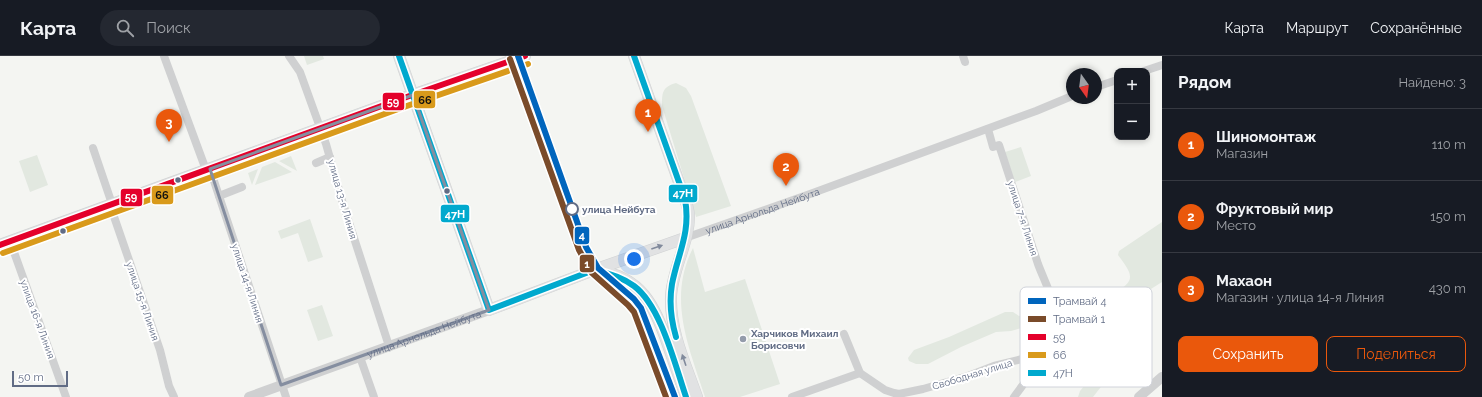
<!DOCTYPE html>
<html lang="ru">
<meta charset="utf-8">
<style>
body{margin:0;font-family:Raleway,sans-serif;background:#242831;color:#f1f3f6}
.controls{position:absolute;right:12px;top:12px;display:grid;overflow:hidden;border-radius:8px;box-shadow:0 2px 6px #0003}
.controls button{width:36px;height:36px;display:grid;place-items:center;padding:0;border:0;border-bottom:1px solid #363941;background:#171b24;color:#f1f3f6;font:20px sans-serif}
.compass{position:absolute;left:1066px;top:12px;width:36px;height:36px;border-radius:50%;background:#171b24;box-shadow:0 2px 6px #0003;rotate:166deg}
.scale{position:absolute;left:12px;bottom:10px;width:56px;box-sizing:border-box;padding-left:4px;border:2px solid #616c85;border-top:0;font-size:11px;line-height:14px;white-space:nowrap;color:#616c85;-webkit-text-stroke:3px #fff;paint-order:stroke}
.you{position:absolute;left:634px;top:203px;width:14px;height:14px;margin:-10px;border:3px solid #fff;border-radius:50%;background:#1a73e8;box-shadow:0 0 0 6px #1a73e833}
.badge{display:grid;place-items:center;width:26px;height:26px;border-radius:50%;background:#ea580c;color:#fff;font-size:13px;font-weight:700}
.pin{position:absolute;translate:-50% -33px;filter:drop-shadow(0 1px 2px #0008)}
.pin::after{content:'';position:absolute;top:21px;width:14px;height:12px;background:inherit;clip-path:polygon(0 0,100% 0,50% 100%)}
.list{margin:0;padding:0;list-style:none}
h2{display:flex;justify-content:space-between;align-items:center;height:52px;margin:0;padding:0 16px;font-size:17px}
h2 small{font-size:13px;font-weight:400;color:#9ea1a6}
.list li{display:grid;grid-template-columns:26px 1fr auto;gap:12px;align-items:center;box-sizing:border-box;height:72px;padding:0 16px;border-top:1px solid #363941}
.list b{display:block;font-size:15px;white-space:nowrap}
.list p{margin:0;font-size:13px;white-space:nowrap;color:#9ea1a6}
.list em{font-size:13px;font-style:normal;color:#9ea1a6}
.actions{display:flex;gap:8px;padding:12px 16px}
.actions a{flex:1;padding:9px 0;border:1px solid #ea580c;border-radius:8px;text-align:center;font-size:14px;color:#ea580c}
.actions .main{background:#ea580c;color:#fff}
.icon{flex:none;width:22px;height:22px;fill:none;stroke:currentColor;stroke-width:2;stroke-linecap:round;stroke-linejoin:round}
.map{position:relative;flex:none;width:1162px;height:341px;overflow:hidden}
header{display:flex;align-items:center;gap:24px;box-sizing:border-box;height:56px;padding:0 20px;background:#171b24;border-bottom:1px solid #363941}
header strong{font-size:19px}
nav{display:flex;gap:22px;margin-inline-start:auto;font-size:14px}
.search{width:280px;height:36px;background:#242831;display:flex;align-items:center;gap:10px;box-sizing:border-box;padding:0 14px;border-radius:22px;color:#9ea1a6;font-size:15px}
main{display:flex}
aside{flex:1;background:#171b24}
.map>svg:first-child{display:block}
</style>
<header>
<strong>Карта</strong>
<div class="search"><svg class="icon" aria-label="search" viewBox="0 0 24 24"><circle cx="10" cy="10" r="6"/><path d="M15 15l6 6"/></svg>Поиск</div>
<nav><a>Карта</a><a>Маршрут</a><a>Сохранённые</a></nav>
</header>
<main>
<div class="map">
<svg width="1162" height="341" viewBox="0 0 1162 341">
<rect width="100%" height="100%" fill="#f4f5f2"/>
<path fill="#e2e8e0" d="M 304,0 L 323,0 L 324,3 L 307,9 Z
M 676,27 L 686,32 L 691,40 L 731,150 L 696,161 L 662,50 C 662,37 662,31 676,27 Z
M 1021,91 L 1031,120 L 1015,126 L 1005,96 Z
M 37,99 L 48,129 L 30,136 L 19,105 Z
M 291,100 L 297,115 L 279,105 Z
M 275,106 L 292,116 L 255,129 L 262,111 Z
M 258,113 L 252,129 L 248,117 Z
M 310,163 L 323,201 L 308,206 L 298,177 L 281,183 L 278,175 Z
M 1162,166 L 1162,226 L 1143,238 C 1139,253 1145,267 1150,282 L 1137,301 L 1104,327 L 1093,341 L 1078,341 L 1080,335 L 1093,319 L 1126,295 L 1132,285 L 1135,275 L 1122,267 L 1121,260 L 1131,252 C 1126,244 1122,241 1113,240 L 1112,238 C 1137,225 1133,219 1118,199 L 1119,195 Z
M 693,192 L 705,236 L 745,223 L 780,328 L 740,341 L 705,341 C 689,291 667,243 693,192 Z
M 322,249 L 333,280 L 318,285 L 307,254 Z
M 1045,251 L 1051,256 L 1036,268 L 1011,275 L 996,276 L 961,291 L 928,308 L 916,308 L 909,305 L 908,302 L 914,294 L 949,281 L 1005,256 L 1013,256 L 1019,260 Z"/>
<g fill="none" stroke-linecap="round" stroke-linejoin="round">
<defs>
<path id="secondary" d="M 399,0 L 489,254 L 594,214 L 685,182
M 634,0 L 685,143 C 687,148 688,153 689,158 C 690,186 672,213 671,241 C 670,276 686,309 697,341
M 0,189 L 398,44 L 525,0
M 597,214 C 642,222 654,248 668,289 C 674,306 680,324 686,341"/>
</defs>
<use href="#secondary" stroke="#d0d2d3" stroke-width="12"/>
<g stroke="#cfd0d1" stroke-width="8">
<path d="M 164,0 L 206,114"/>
<path d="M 289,0 L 300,16 L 326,88 L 343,148 L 389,290"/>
<path d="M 511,0 L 570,168 L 590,215"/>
<path d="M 963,0 L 965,6"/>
<path d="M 1144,15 L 1162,9"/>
<path d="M 1096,31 L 1117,24"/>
<path d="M 988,73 L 993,91 L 999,89 C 1012,129 1025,168 1038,208 C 1045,227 1060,254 1056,274 C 1053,290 1025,326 1014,341"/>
<path d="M 93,92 L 112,148"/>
<path d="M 316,107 L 330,101"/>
<path d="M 210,113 L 286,341"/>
<path d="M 219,140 L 242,131"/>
<path d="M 110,149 L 160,294 L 169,330 L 174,341"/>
<path id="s1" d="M 685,182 L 810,138 L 1036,55 L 1072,40"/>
<path d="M 10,185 L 66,341"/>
<path d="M 1057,265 C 1076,264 1081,272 1091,288"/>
<path d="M 844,278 L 860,317 L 885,334 L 894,337 L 899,338 L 923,333 L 968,320 L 994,310 L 1022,303 L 1038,306"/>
<path d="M 360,301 L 374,341"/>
<path d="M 1059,314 L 1125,260"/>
<path d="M 792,341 L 860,317"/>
</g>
<g stroke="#cfd0d1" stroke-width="10">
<path id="s2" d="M 249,341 L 489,254"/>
<path d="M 1139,341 L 1162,321"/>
</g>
<use href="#secondary" stroke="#e1e2e3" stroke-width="11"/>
<defs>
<path id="bus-1" d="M 0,189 L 398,44 L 525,0"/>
<path id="bus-2" d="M 3,197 L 401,52 L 528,8"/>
<path id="bus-3" d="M 399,0 L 489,254 L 594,214 C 608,217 622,221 634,230 C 661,250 675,309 686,341
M 634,0 L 685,143 C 691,177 678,197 672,228 C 669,246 671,264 676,281"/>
</defs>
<use href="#bus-1" stroke="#fff" stroke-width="9"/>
<use href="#bus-2" stroke="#fff" stroke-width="9"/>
<use href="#bus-3" stroke="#fff" stroke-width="9"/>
<use href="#bus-1" stroke="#e4002b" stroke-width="6"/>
<use href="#bus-2" stroke="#d99a1b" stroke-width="6"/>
<use href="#bus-3" stroke="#00a9ce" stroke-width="6"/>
<defs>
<path id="tram-1" d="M 518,0 L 586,191 L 598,212 L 634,243 L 641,252 L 675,341"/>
<path id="tram-2" d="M 510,3 L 579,194 L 592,217 L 628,249 L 634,256 L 666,341"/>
</defs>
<use href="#tram-1" stroke="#fff" stroke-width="9"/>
<use href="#tram-2" stroke="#fff" stroke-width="9"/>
<use href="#tram-1" stroke="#0065bd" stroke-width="6"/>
<use href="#tram-2" stroke="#7a4b2a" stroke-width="6"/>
</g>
<defs><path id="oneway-solid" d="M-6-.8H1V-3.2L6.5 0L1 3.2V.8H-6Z"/></defs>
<g fill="#818a9c">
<use href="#oneway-solid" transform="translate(657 191) rotate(-19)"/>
<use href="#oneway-solid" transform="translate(684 304) rotate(-109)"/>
</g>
<path fill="none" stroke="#858ea0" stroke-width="3" stroke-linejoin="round" d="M 413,39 L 489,254 L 281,329 L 210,113 Z"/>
<g fill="#616c85" stroke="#fff" stroke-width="1.5">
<circle cx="178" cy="124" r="3.5"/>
<circle cx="447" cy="135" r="3.5"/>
<circle cx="63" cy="175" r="3.5"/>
</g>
<circle fill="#fff" stroke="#616c85" stroke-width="2" cx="572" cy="153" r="6"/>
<circle fill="#949cab" stroke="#fff" stroke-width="1.5" cx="743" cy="283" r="4"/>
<g text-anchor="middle" stroke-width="4" stroke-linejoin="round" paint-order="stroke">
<g font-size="10" fill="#616c85" stroke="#fff">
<text transform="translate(343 143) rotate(74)" y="4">улица 13-я Линия</text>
<text dy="4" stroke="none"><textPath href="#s1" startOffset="82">улица Арнольда Нейбута</textPath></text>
<text transform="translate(1023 162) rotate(72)" y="4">улица 7-я Линия</text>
<text transform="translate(248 227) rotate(72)" y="4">улица 14-я Линия</text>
<text transform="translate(143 245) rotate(71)" y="4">улица 15-я Линия</text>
<text transform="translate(38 263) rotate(70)" y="4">улица 16-я Линия</text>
<text dy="4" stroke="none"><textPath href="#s2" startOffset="186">улица Арнольда Нейбута</textPath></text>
<text transform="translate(972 318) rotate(-17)" y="4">Свободная улица</text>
</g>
<g font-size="10" font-weight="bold" fill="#616c85" stroke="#fff" text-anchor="start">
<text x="582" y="157">улица Нейбута</text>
</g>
<g font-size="10" font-weight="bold" fill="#616c85" stroke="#fff" text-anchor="start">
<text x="751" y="281">Харчиков Михаил<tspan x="751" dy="12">Борисовчи</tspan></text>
</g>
</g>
<rect x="1020" y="231" width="132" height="100" rx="6" fill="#fff" stroke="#d0d3da" stroke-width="1"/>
<rect x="1028" y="242" width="18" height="6" fill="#0065bd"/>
<rect x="1028" y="260" width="18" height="6" fill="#7a4b2a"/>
<rect x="1028" y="278" width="18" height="6" fill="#e4002b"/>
<rect x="1028" y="296" width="18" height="6" fill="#d99a1b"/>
<rect x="1028" y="314" width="18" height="6" fill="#00a9ce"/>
<g font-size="11" fill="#616c85">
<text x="1053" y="249">Трамвай 4</text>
<text x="1053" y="267">Трамвай 1</text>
<text x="1053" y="285">59</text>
<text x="1053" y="303">66</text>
<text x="1053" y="321">47Н</text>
</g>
<g stroke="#fff" stroke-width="1.5">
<rect x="413" y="34" width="23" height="19" rx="4" fill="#d99a1b"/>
<rect x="382" y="36" width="23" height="19" rx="4" fill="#e4002b"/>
<rect x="668" y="128" width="30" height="19" rx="4" fill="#00a9ce"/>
<rect x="151" y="129" width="23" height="20" rx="4" fill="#d99a1b"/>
<rect x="120" y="132" width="23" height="19" rx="4" fill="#e4002b"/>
<rect x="440" y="148" width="30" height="19" rx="4" fill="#00a9ce"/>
<rect x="574" y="170" width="16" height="19" rx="4" fill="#0065bd"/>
<rect x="579" y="198" width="16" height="19" rx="4" fill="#7a4b2a"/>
</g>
<g font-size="11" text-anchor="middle" font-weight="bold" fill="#fff">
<text x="393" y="50">59</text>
<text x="683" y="141">47Н</text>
<text x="131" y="145">59</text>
<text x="455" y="162">47Н</text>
<text x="582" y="183">4</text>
<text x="587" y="212">1</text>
</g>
<g font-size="11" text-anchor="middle" font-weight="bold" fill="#111">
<text x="425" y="48">66</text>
<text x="162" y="143">66</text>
</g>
</svg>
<div class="controls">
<button>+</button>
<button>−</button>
</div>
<svg class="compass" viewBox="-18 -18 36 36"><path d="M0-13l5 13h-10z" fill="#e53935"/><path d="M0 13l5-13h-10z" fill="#9ea1a6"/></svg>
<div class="scale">50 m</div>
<div class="you"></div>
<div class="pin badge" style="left:648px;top:76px">1</div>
<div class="pin badge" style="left:786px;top:130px">2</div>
<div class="pin badge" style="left:169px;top:86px">3</div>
</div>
<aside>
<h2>Рядом<small>Найдено: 3</small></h2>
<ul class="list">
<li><span class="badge">1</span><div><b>Шиномонтаж</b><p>Магазин</p></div><em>110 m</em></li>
<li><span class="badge">2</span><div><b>Фруктовый мир</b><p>Место</p></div><em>150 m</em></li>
<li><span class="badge">3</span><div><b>Махаон</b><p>Магазин · улица 14-я Линия</p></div><em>430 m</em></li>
</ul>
<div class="actions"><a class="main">Сохранить</a><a>Поделиться</a></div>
</aside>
</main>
